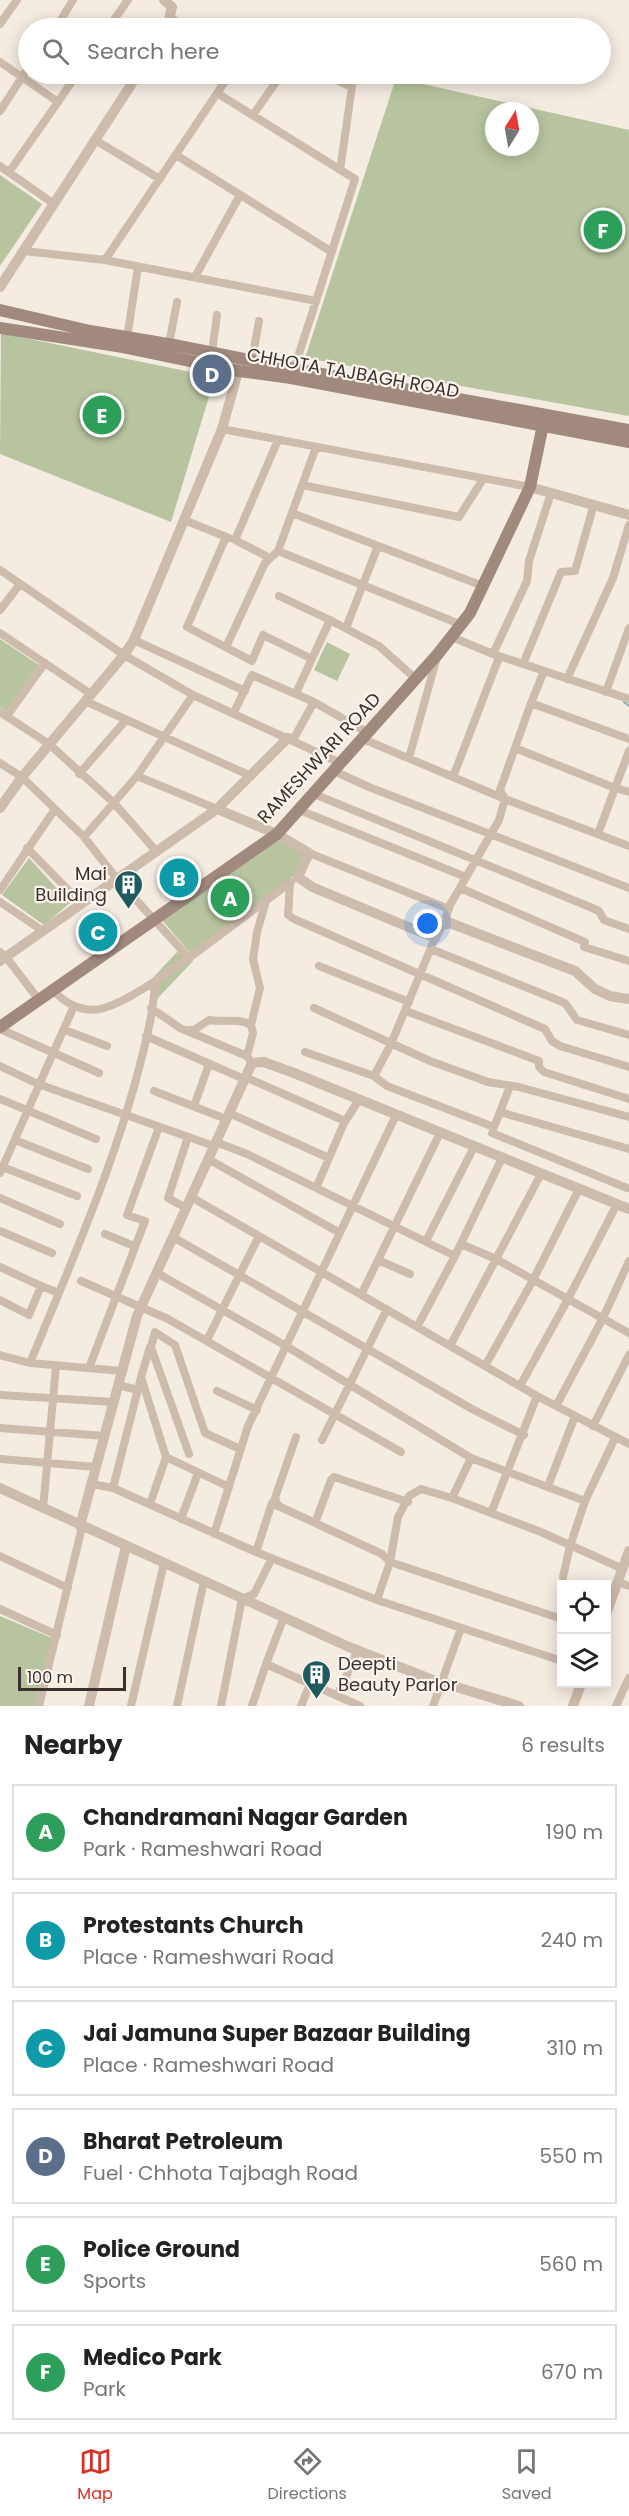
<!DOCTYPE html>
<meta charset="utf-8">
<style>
body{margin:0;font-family:Poppins,sans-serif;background:#f6f6f6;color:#222}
.controls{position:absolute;right:18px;bottom:18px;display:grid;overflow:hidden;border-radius:0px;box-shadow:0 3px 15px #0003}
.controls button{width:54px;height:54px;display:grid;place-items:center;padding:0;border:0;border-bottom:2px solid #e0e0e0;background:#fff;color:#222;font:30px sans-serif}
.compass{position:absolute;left:485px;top:102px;width:54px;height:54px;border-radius:50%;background:#fff;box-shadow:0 3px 15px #0003;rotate:11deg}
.scale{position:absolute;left:18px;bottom:15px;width:108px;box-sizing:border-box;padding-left:6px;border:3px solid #3b302b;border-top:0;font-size:16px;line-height:21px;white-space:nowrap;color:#3b302b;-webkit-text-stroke:4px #fbf5ee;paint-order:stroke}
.you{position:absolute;left:428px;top:924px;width:21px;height:21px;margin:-15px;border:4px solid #fff;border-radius:50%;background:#1a73e8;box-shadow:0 0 0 9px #1a73e833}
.badge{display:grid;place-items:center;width:39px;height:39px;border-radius:50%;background:#d93025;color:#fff;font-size:20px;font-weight:700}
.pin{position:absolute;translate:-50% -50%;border:3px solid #fff;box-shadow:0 2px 6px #0006}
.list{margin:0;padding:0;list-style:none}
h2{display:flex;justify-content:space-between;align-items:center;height:78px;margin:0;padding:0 24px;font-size:26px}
h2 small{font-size:20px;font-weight:400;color:#767676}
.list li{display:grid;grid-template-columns:39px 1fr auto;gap:18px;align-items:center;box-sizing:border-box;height:96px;margin:0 12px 12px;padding:0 12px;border:2px solid #e0e0e0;border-radius:0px}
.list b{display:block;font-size:22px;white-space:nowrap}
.list p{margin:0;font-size:20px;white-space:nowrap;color:#767676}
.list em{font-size:20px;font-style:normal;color:#767676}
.icon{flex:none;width:33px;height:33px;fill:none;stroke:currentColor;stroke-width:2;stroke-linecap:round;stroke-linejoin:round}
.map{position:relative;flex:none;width:629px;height:1706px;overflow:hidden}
.search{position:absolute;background:#fff;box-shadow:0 3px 15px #0003;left:18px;right:18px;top:18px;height:66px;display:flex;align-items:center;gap:15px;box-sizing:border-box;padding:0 21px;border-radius:33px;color:#767676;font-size:22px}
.sheet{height:726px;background:#fff}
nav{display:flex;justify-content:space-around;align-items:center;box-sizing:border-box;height:84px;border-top:2px solid #e0e0e0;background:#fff;font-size:16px;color:#767676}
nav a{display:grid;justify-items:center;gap:3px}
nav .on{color:#d93025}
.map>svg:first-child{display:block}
</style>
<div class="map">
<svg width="629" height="1706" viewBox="0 0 629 1706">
<rect width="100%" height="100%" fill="#f4ebe1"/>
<path fill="#b8c4a0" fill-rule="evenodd" d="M 396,78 L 629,130 L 629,416 L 305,358 ZM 494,111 L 530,111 L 530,147 L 494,147 Z
M 0,175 L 42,204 L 0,266 Z
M 1,333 L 215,377 L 171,522 L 0,454 Z
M 0,639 L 39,665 L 6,711 L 0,707 Z
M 327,642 L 350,654 L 337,681 L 314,670 Z
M 278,838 L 306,855 L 295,875 L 191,954 L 162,920 Z
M 29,858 L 70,903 L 44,925 L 2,895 Z
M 180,949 L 193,961 L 158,998 L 145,986 Z
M 0,1616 L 52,1638 L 35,1706 L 0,1706 Z"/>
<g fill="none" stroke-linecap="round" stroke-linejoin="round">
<path stroke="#7fb0b2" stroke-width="2" d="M 624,702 L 629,706"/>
<path stroke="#cdbbac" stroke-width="8" d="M 171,18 L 188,28
M 0,24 L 17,0
M 56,28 L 73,0
M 108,28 L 128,0
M 0,62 L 58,102 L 9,172
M 217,93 L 355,179 L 316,301 L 105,260 L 230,74
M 58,102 L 77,74
M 0,111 L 28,68
M 253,115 L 278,79 L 323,74 L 352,87
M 95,140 L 160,179
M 176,155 L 332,252
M 0,166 L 54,204
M 340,170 L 352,87 L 350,75
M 24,251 L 105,260
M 195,277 L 240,195
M 127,338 L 138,267
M 169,344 L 177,302
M 212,352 L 217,315
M 252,360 L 259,321
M 294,369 L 316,301
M 222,429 L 530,487
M 302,485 L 459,517 L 483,479
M 292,513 L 483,586
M 184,520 L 229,538
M 226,537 L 187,627 L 252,661 L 263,635 L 312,659
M 278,551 L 462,625
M 270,558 L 235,540 L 278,440
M 0,570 L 124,655 L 193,695 L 340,763
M 279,596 L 330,620
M 0,610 L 20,584
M 346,628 L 378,546
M 0,633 L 91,694
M 452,637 L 493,654 L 629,699
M 134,640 L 245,691
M 226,647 L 265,563 L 278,551 L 316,447
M 493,654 L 527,581 L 529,561 L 551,493
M 523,664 L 561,572 L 575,571 L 594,504
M 567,679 L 613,578 L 629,525
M 606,692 L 629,628
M 296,693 L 330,620 L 379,646 L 416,679
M 85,701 L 251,776
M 531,703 L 542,676
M 0,712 L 49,744 L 114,803 L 157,852
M 234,712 L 252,675 L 314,702 L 368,733
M 7,716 L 45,663
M 363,739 L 505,799 L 629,846
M 293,740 L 314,702
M 515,748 L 615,788 L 598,834
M 629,751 L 615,788 L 629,792
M 409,758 L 437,657
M 0,763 L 22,777 L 84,837 L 137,776 L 217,809
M 334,771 L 369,787 L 629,888
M 79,774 L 126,720
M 137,776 L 193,695
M 453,777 L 498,660
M 314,794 L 590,907 L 599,911 L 604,920 L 629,929
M 299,810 L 466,877
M 84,837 L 117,879 L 189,958 L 291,882
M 27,848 L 82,904
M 309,853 L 449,909
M 290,883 L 288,915 L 294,919 L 545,1029 L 552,1041 L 560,1046 L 629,1067
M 460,888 L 585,942 L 584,947 L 629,961
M 0,890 L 55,809
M 0,902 L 43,931
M 450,923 L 446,917 L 450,905 L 499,820 L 505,799 L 500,790 L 531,703 L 629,739
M 431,949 L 565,1003 L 577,1020 L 629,1035
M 0,952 L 6,957 L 39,1000
M 319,966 L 409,1002
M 53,990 C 65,1004 85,1014 104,1008 C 129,1001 167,973 189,958
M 151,1008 L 180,1028 L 247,1056
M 314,1008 L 430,1061 L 488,1082 L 519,1087 L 629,1117
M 406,1011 L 539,1061 L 539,1067 L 544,1072 L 629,1099
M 0,1029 L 99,1073
M 65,1030 L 107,1046
M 189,1030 L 194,1030 L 209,1020 C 224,1023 238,1017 251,1025
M 146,1036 L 244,1079
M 305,1052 L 374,1076 L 391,1044 L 435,938
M 252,1063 L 247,1056 L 253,1033 L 251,1025 L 260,988 L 253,959 L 257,932 L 266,901
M 0,1066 L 38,1084 L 214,1146
M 374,1076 L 387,1086 L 494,1127 L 500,1112 L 629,1149
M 245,1077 L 345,1121
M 154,1091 L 226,1119
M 0,1099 L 96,1139
M 194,1106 L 209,1064
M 500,1112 L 510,1086
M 229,1113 L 329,1158 L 344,1123 L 359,1100
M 492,1133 L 627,1188
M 15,1140 L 88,1169
M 216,1142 L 247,1154 L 455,1256
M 208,1159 L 340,1233
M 0,1166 L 77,1196
M 0,1173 L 74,1006
M 316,1188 L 329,1158
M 191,1197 L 537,1396 L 629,1444
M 0,1198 L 60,1224
M 186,1208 L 168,1198 L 188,1137
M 0,1231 L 52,1253
M 105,1234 L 134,1246
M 173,1237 L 472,1409 L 524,1435
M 426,1241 L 474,1147
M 461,1244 L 496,1259 L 629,1333
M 378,1260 L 410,1274
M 0,1267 L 41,1286
M 157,1273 L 286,1346 L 471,1458 L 585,1501 L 615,1438
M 81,1281 L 168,1319 L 401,1452
M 361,1295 L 440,1133
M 0,1300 L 29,1315 L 41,1286 L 59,1293
M 417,1327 L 455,1256 L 502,1158
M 207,1340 L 259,1236
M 450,1346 L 541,1174
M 0,1355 L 30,1363
M 485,1366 L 533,1280 L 579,1189
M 89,1368 L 145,1221 L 127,1215 L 159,1127
M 122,1371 L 30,1363 C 76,1251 127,1137 151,1017 C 153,1006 154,993 156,981
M 141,1377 L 150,1347
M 118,1385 L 138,1390
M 520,1386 L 568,1299 L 617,1204
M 217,1391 L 257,1410
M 0,1395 L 114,1402
M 556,1406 L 603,1318 L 629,1261
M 593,1426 L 629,1355
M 0,1428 L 105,1436
M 322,1440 L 387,1309
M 189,1454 L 151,1347 L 155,1332 L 175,1345 L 205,1433 L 240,1449
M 471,1458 L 452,1498 L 491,1513 L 537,1396
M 0,1459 L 96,1467
M 92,1484 L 113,1488 L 256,1552 L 377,1600 L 562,1661
M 548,1486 L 575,1416
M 113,1488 L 141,1377 L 166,1457 L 229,1487
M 150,1504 L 166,1457
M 278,1506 L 275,1498 L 296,1437
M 43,1509 L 56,1366
M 491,1513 L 541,1532 L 623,1569
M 181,1519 L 198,1473
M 315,1523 L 331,1480 L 334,1477 L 408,1502
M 214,1534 L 248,1426 L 396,1115
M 256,1552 L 272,1503 L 382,1554 L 390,1562
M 0,1556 L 68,1588
M 390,1562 L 398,1517 L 409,1496 L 421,1489 L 452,1498
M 563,1577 L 570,1546 L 585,1501
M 618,1582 L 629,1586
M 377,1600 L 390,1562 L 562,1619
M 0,1609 L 57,1635
M 284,1617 L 266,1664 L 360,1706
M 337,1696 L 358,1650
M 39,1706 L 82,1527
M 131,1706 L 164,1563
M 177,1706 L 204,1581
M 221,1706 L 242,1599 L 254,1594 L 272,1558
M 252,1706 L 266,1664
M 301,1706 L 310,1684
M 433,1706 L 461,1628
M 616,1706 L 629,1678"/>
<path stroke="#cdbbac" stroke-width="10" d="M 164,0 L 172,7 L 167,28
M 0,287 L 138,74
M 530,487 L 629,515
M 0,808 L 22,777 L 124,655 L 134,640 L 222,429 L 242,358
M 217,809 L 288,738
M 0,961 L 217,809 L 277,834 L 309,853 L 298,877 L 312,887 L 435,938 L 441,926 L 450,923 L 575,971 L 595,989 L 610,996 L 629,999
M 0,1488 L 349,1647 L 430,1679 L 519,1706
M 80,1526 L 137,1316 L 252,1063 L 264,1062 L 294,1073 L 629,1209
M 606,1614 L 629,1551
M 89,1706 L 126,1546
M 573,1706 L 581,1684"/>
<path stroke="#a18a7d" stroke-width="12" d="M 0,310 L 90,331 L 174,345 L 294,369 L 629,430
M 0,328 L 123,347 L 239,371 L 291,378 L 629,442
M 0,1027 L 277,834 L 437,655 L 470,613 L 530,487 L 545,415"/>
</g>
<defs>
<symbol id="building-pin" viewBox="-11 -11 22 30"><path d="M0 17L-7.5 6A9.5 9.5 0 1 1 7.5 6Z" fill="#1f5a5e" stroke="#fbf5ee"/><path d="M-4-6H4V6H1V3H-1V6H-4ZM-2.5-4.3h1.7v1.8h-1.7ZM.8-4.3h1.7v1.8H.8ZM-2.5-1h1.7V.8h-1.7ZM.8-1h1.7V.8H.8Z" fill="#fff"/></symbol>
</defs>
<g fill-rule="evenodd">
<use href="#building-pin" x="112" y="868" width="33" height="45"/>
<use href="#building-pin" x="300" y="1658" width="33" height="45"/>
</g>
<g text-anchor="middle" stroke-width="4.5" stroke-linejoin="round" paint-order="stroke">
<g font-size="18" fill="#3b302b" stroke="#fbf5ee">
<text transform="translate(353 373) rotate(10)" y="6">CHHOTA TAJBAGH ROAD</text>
<text transform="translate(319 758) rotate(-47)" y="6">RAMESHWARI ROAD</text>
</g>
<g font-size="18" fill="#3b302b" stroke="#fbf5ee" text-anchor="end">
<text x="107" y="880">Mai<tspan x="107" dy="21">Building</tspan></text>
<text x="338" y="1670" text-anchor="start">Deepti<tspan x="338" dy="21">Beauty Parlor</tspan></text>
</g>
</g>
</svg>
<div class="controls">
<button><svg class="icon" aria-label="locate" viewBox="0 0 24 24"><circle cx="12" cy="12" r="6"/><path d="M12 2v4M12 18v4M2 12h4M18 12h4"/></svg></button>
<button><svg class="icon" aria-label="layers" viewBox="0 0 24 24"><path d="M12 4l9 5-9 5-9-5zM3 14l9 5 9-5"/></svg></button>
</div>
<svg class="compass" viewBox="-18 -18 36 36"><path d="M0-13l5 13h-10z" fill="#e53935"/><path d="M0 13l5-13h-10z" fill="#767676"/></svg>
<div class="scale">100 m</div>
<div class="you"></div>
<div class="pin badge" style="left:230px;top:898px;background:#2e9e5b">A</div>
<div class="pin badge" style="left:179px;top:878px;background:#0f9aa8">B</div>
<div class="pin badge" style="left:98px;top:932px;background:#0f9aa8">C</div>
<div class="pin badge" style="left:212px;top:374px;background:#5c6f8a">D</div>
<div class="pin badge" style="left:102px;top:415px;background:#2e9e5b">E</div>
<div class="pin badge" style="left:603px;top:230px;background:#2e9e5b">F</div>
<div class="search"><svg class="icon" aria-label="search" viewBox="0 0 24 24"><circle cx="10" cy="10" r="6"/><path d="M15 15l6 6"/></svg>Search here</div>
</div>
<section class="sheet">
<h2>Nearby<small>6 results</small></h2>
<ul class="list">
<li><span class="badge" style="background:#2e9e5b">A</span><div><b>Chandramani Nagar Garden</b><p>Park · Rameshwari Road</p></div><em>190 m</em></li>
<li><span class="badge" style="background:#0f9aa8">B</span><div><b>Protestants Church</b><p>Place · Rameshwari Road</p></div><em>240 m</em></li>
<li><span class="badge" style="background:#0f9aa8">C</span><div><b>Jai Jamuna Super Bazaar Building</b><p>Place · Rameshwari Road</p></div><em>310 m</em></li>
<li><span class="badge" style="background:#5c6f8a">D</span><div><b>Bharat Petroleum</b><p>Fuel · Chhota Tajbagh Road</p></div><em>550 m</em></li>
<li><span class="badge" style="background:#2e9e5b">E</span><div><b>Police Ground</b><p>Sports</p></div><em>560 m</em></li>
<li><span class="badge" style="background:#2e9e5b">F</span><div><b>Medico Park</b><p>Park</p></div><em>670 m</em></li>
</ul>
</section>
<nav>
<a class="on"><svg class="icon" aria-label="map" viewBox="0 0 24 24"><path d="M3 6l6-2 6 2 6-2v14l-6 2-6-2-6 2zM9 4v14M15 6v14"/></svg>Map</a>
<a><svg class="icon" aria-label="directions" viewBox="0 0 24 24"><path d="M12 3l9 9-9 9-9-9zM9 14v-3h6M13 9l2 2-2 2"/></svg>Directions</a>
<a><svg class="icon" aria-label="saved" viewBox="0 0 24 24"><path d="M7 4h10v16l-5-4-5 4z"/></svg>Saved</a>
</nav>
